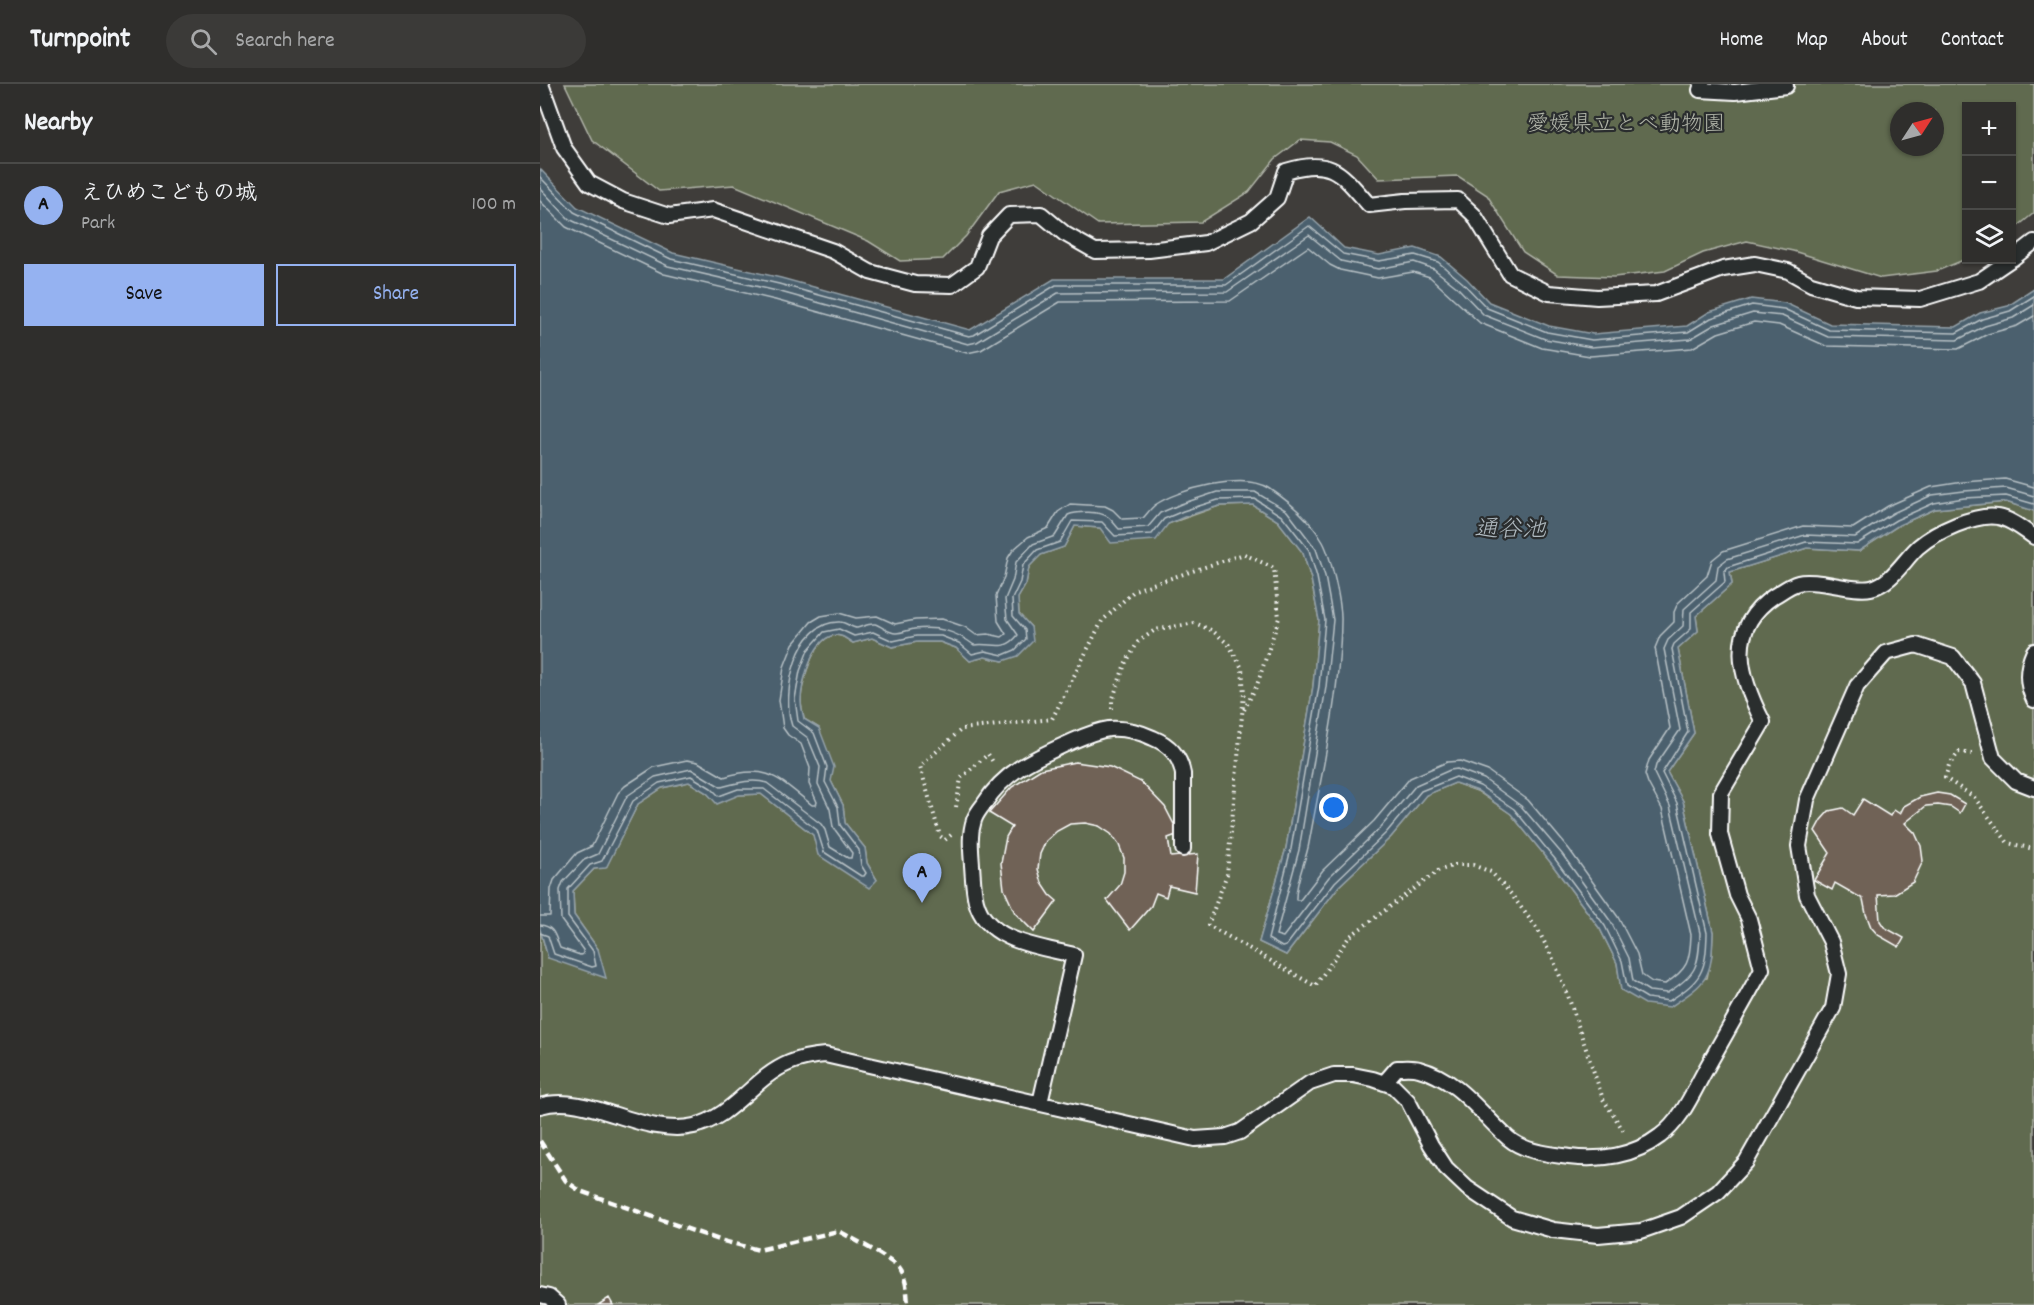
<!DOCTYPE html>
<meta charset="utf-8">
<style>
body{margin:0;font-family:Dekko,"Klee One",sans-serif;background:#3b3a38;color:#f1f3f6}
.controls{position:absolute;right:18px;top:18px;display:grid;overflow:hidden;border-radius:0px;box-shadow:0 2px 4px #0004}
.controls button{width:54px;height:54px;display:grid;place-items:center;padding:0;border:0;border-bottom:2px solid #4a4a48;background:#2f2e2c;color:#f1f3f6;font:30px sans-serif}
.compass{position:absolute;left:1350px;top:18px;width:54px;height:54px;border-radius:50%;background:#2f2e2c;box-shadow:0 2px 4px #0004;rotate:54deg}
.you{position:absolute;left:794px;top:724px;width:21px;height:21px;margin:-15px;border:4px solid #fff;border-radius:50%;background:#1a73e8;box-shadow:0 0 0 9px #1a73e833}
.badge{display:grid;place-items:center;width:39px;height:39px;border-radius:50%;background:#95b2f1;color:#111;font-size:20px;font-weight:700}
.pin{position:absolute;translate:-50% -50px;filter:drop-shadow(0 2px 3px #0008)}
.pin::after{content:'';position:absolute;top:32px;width:21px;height:18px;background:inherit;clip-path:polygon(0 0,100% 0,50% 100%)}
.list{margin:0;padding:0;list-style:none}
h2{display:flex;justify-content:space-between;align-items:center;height:78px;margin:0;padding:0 24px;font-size:26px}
h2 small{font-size:20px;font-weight:400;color:#a7a8a9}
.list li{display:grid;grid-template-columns:39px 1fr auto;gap:18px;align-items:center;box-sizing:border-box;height:84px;padding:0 24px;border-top:2px solid #4a4a48}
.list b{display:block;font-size:22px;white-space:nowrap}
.list p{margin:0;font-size:20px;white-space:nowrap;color:#a7a8a9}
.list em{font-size:20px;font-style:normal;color:#a7a8a9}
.actions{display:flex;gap:12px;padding:18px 24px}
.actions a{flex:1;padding:14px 0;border:2px solid #95b2f1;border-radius:0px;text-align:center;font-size:21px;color:#95b2f1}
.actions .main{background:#95b2f1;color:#111}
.icon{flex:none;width:33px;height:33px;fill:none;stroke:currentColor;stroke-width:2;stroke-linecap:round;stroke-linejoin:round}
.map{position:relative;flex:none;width:1494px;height:1221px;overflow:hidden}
header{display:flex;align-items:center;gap:36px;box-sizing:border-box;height:84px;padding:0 30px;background:#2f2e2c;border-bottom:2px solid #4a4a48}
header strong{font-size:28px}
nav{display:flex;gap:33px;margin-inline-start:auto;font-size:21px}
.search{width:420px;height:54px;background:#3b3a38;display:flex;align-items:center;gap:15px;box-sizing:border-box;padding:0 21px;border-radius:33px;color:#a7a8a9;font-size:22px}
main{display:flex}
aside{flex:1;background:#2f2e2c}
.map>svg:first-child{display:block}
</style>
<header>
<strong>Turnpoint</strong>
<div class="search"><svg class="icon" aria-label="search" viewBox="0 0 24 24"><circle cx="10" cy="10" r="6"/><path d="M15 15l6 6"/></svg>Search here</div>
<nav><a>Home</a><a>Map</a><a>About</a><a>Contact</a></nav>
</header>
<main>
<aside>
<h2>Nearby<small></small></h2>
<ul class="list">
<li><span class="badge">A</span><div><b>えひめこどもの城</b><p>Park</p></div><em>100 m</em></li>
</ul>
<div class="actions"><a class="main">Save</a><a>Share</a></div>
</aside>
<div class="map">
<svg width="1494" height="1221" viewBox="0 0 1494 1221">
<rect width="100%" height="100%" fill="#3f3d3a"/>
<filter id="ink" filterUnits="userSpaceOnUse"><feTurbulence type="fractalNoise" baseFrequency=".0167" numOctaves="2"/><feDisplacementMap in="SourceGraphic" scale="12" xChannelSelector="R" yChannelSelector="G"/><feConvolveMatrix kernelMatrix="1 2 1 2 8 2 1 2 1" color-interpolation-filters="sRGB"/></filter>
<g filter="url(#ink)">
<path fill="#616a50" stroke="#b0b4a8" stroke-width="1.5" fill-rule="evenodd" d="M 25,0 L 1494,0 L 1494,129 L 1472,147 L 1472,22 L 1426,22 L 1426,175 L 1397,187 L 1341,194 L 1253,167 L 1207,157 L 1163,169 L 1125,187 L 1074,193 L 1018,191 L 983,168 L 947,111 L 918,92 L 839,95 L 817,71 L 790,58 L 760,56 L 735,75 L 709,108 L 661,138 L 558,140 L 496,97 L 459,107 L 426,152 L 403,175 L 360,177 L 328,157 L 194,101 L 119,107 L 52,56 ZM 1359,27 L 1395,27 L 1395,63 L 1359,63 Z
M 1466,418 L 1494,427 L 1494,1221 L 0,1221 L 0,845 L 8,874 L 58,865 L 34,831 L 33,807 L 54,785 L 66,783 L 98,720 L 122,704 L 149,698 L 167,709 L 177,719 L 198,711 L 221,710 L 273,751 L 337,796 L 327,779 L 325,764 L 305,739 L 303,721 L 291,697 L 279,644 L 264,635 C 263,629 261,623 261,617 C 261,599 275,545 301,552 C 305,553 309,557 313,559 L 332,554 L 352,563 L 377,558 L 400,558 L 416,564 L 430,577 L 445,573 L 463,577 L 491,543 L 479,530 L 478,514 L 486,500 L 489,483 L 500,471 L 524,463 L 535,442 L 560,444 L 628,440 L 679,422 L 713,421 L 738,437 L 763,469 L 771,495 L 779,536 L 773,602 L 746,764 L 719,858 L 746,871 L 799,802 L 851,753 L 886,711 L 915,699 L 937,707 L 971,730 L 1011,779 L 1060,845 L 1077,879 L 1081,906 L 1167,894 L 1172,870 L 1173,848 L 1143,717 L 1127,688 L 1154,649 L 1138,565 L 1158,547 L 1156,532 L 1192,500 L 1190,488 L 1267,464 L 1319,467 L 1359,441 L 1395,425 Z"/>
<path fill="#4b616e" stroke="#93a0a8" stroke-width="1.5" d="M 0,85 L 37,123 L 133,169 L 241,194 L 430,246 L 514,195 L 684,195 L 770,133 L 804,164 L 839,171 L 875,164 L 901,173 L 927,195 L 949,218 L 1009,242 L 1053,250 L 1147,242 L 1169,228 L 1211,215 L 1245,219 L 1290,240 L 1416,243 L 1440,229 L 1468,222 L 1494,205 L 1494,427 L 1466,418 L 1395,425 L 1359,441 L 1319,467 L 1267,464 L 1190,488 L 1192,500 L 1156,532 L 1158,547 L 1138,565 L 1154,649 L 1127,688 L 1143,717 L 1173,848 C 1172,894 1168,898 1130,923 L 1105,920 L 1081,906 L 1077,879 L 1060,845 L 1011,779 L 971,730 L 938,707 L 915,699 L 886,711 L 851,753 L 799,802 L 746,871 L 719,858 L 746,764 L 773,602 L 779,536 L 771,495 L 763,469 L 738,437 L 713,421 L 679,422 L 644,433 L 628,440 L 616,456 L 571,459 L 560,444 L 535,442 L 524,463 L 501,471 L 489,483 L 486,500 L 478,514 L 479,530 L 491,543 L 493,557 L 478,572 L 463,577 L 445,573 L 430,577 L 416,564 L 400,558 L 377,558 L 352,563 L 332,554 L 313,559 C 309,557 305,553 301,552 C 275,545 261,598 261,617 C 261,623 263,629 264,635 L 279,644 L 294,683 L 291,697 L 303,721 L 305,739 L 325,764 L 327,779 L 337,796 L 329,804 L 278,771 L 273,751 L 221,710 L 199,711 L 177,720 L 167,709 L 149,698 L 122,704 L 98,720 L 66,784 L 54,785 L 33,807 L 34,831 L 58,865 L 66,894 L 8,874 L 0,845 Z"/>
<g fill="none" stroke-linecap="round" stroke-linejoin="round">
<path stroke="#b7c0c5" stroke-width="1.5" d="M 0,93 L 34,128 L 131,175 L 239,200 L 429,252 L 434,251 L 516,201 L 686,201 L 769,142 L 803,170 L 839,177 L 875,171 L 898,178 L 923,199 L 947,224 L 1007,248 L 1052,256 L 1148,248 L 1171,234 L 1212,221 L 1244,225 L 1289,246 L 1416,249 L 1442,235 L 1470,227 L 1494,212
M 0,104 L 29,135 L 128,182 L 237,207 L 428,260 L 437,258 L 518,209 L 687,208 L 769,151 L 801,177 L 838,185 L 874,178 L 894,185 L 918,204 L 944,231 L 1005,255 L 1051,263 L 1150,255 L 1174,241 L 1213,229 L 1242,232 L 1288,253 L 1417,256 L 1445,242 L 1473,234 L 1494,221
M 0,117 L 26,143 L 124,190 L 235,216 L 427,269 L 441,266 L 520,218 L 690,217 L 768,163 L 790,181 L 800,186 L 838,194 L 873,188 L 890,193 L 940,239 L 1002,264 L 1050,272 L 1152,264 L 1178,249 L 1214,238 L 1239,241 L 1286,262 L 1418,265 L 1448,250 L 1477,242 L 1494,232
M 0,832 L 10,832 L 11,805 L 14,796 L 37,769 L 52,762 L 78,709 L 85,702 L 114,683 L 147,676 L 158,678 L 184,693 C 228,679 239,695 272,721 L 276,721 L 277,718 L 269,700 L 270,684 L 261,660 L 248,651 L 243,644 L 239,616 L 244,583 L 253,560 L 271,538 L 281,532 L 299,529 L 316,534 L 337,532 L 355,540 L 375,536 L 402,535 L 425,543 L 436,551 L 448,550 L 462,553 L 466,550 L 458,537 L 456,512 L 464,493 L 468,474 L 473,466 L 488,453 L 508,444 L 518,428 L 530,420 L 565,422 L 573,426 L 582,435 L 603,434 C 607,430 610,425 615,421 C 638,405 704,388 729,404 C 750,418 770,435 783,458 C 791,473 802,520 801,538 C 800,609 782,688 769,759 C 766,777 755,798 756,816 L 760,816 L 783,786 L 834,737 L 870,694 L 907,678 L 920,677 L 948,687 L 988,716 L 1029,765 L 1078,833 L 1097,870 L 1102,891 L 1112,898 L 1125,900 C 1148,885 1150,877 1151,851 L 1122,725 L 1108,699 L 1105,690 L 1109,676 L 1130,644 L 1115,564 L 1120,552 L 1134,538 L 1134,528 L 1138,519 L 1167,492 L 1172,476 L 1183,467 L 1263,442 L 1313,444 L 1348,422 L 1391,403 L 1423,398 L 1465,395 L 1494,403
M 0,841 C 15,842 15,853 20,864 L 40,871 L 43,870 L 43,866 L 21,836 L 20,806 L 23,798 L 44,776 L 58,770 L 87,712 L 115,693 L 151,685 L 181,703 C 196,699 212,694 227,699 L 281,740 L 285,746 L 290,763 L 308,774 L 311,774 L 312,769 L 293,743 L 290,725 L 278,700 L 280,683 L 268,654 L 252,642 C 241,610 256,536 300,538 C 306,538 311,544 317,544 C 323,543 328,539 335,540 C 342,542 348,549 356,549 C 362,549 368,546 374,545 C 398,542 415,547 434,561 C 453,558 464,569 478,551 L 467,535 L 465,515 L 473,496 L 476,478 L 493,460 L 515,452 L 528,431 C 537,427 560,427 568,433 C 572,436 575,441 579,445 L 608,443 L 620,429 L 641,420 L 677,408 L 715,408 L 747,427 L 776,465 L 785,492 L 793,536 L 786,603 L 759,766 L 736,851 L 743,853 L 789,793 L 841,743 L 876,701 L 910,686 L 917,685 L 944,695 L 981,722 L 1022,770 L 1071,838 L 1089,874 L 1093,897 L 1109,907 L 1127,909 C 1156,891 1159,883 1160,849 L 1130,722 L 1114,689 L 1116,681 L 1140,646 L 1124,565 L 1128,556 L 1143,542 L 1144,525 L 1176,496 L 1178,482 L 1187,475 L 1265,451 L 1315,453 L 1353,429 L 1392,411 L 1424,407 L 1466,404 L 1494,412
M 0,849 L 8,852 L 14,870 L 52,883 L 56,882 L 53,867 L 28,833 L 28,805 L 50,781 L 62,777 L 93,717 L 119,699 L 151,692 L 171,704 L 179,712 L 198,705 L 224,705 L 277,746 L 284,768 L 321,792 L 324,792 L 326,789 L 321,781 L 319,766 L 300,741 L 298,723 L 285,698 L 287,683 L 274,649 L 258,637 L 255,615 L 260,587 L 268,566 L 284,548 L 299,545 L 314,552 L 333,548 L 353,557 L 376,552 L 401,552 L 419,559 L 432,570 L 445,567 L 463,571 L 475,566 L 486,555 L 485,546 L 473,532 L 472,515 L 480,498 L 483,481 L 497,466 L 520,458 L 532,437 L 562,438 L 575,452 L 612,450 L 624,435 L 643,427 L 678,416 L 715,415 L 743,433 L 769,466 L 777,493 L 785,536 L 779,602 L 751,765 L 728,855 L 742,863 L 746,862 L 795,798 L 846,749 L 881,707 L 916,693 L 940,702 L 974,725 L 1015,775 L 1065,842 L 1082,877 L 1087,902 L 1107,914 L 1129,917 C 1162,896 1166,888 1167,849 L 1137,719 L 1122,689 L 1148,648 L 1132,565 L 1134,560 L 1151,545 L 1151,528 L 1185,498 L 1184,488 L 1188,483 L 1266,458 L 1317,460 L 1356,436 L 1394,419 L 1424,414 L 1466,412 L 1494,420"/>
</g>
<path fill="#706256" stroke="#fff" stroke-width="1.5" d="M 535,678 L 570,683 L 601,698 L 625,723 L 639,750 L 628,754 L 631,773 L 658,770 L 655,808 L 629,802 L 626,813 L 616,809 L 611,822 L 590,846 L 567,816 L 580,801 L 584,788 L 584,774 L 579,761 L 571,750 L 559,742 L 545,739 L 530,740 L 517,747 L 506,757 L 500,770 L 498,785 L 502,799 L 510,811 L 517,817 L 494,848 L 475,829 L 464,805 L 461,779 L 466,753 L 472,743 L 449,729 L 472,703 L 501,685 Z
M 1397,709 L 1410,711 L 1425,720 L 1420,729 L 1411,723 L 1398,721 L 1386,722 L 1365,739 L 1375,749 L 1381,762 L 1383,777 L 1373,798 L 1354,810 L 1338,811 L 1340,837 L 1344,843 L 1364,854 L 1359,863 L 1338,851 L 1331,843 L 1326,830 L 1323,815 L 1295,799 L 1292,806 L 1274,796 L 1290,769 L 1275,747 L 1281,736 L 1289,727 L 1303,724 L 1313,731 L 1323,715 L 1350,732 L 1354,726 L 1360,730 L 1364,722 L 1380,713 Z
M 69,1214 L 73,1221 L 58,1221 Z"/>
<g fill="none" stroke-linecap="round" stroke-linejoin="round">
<defs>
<path id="lane" d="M 1,0 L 24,64 L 49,99 L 83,117 L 129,132 L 173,126 L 293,167 L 330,188 L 375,200 L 412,201 L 437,183 L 449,152 L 469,131 L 501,130 L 525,150 L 555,167 L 609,166 L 666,159 L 711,137 L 737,114 L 746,87 C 792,73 801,89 829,121 L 865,117 L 918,116 L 934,131 L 970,190 L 1009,209 L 1057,213 L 1116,210 L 1183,185 L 1215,180 L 1248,187 L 1271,200 L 1316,213 L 1380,215 L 1439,197 L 1470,176
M 1162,0 L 1160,6 L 1195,8 L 1246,2
M 1472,175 L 1494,158
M 1494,567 C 1486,585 1486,599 1494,616
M 844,999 L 857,984 C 864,984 873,983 879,985 C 918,995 940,1029 968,1054 C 984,1068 1009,1070 1029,1073 C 1060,1077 1094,1072 1120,1052 C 1142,1036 1153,1008 1166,985 C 1185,951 1204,918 1222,885 L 1209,835 L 1197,811 L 1180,750 L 1181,709 L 1223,638 C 1200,593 1185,545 1234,512 C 1241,508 1250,501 1258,499 C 1275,494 1313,508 1331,504 C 1352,499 1363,477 1378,463 C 1395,448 1436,429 1458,433 C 1471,435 1484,446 1494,453
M 500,1019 L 534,871 C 501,863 446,858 436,817 C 433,805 433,793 432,781 C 431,766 429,751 434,736 C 436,730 440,725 444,720 C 464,688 493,675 526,660 C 540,654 554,647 569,645 C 583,644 600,648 613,654 C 630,661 640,672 643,690 L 643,765
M 0,1022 C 47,1007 103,1054 154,1042 C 193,1033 213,994 249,979 C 261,974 273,972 285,971 L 655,1055 L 685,1053 L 700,1048 L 770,999 L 794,991 L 813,991 L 833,995 L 853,1002 L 868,1017 L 891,1061 L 906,1084 L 927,1104 L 972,1134 L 1013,1146 L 1058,1151 L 1101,1147 L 1141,1133 L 1178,1108 L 1206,1078 L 1293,924 L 1299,890 L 1291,858 L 1267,811 L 1259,762 L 1267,716 L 1317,602 L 1346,569 L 1376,561 L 1413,573 L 1433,599 L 1453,674 L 1476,697 L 1494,704
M 0,1211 L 9,1213 L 18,1221"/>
</defs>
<use href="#lane" stroke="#fff" stroke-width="18"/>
<path stroke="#fff" stroke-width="4" stroke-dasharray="1.5 4.5" stroke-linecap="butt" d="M 572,625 L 572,617 L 585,580 L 598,558 L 615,546 L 655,539 L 673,547 L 689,561 L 702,584 L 704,610 L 687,790 L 668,841 L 775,902 L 809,853 L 898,787 L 915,781 L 933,781 L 951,788 L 971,810 L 998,846 L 1013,875 L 1028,912 L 1063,1015 L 1085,1049
M 1432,670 L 1419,668 L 1409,681 L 1405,694 L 1434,713 L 1468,759 L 1494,765
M 416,723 L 421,694 L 448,670 L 453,678
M 411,751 L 405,756 L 400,752 L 380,682 L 422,645 L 512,635 L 562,537 L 595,506 L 704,470 L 734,484 L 739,534 L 717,601 L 704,626"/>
<use href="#lane" stroke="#2a2d2e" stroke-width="14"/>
<path stroke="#fff" stroke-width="4.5" stroke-dasharray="9 4.5" stroke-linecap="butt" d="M 0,1057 L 26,1097 L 40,1107 L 179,1156 L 219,1166 L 298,1147 C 309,1152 352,1176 359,1184 C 367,1194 367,1209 368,1221"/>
</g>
</g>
<g text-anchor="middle" stroke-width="4.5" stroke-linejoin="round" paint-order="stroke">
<g font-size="22" fill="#b0b4a8" stroke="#2a2d2e">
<text x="1086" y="46">愛媛県立とべ動物園</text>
</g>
<g font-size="24" font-style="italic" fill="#aeb8be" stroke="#2a2d2e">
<text x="970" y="452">通谷池</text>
</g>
</g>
</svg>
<div class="controls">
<button>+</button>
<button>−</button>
<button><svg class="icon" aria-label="layers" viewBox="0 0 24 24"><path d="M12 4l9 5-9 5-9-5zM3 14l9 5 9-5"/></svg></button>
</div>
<svg class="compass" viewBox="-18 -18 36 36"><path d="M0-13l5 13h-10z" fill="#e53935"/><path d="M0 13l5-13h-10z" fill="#a7a8a9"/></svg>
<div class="you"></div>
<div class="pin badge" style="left:382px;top:819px">A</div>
</div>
</main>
